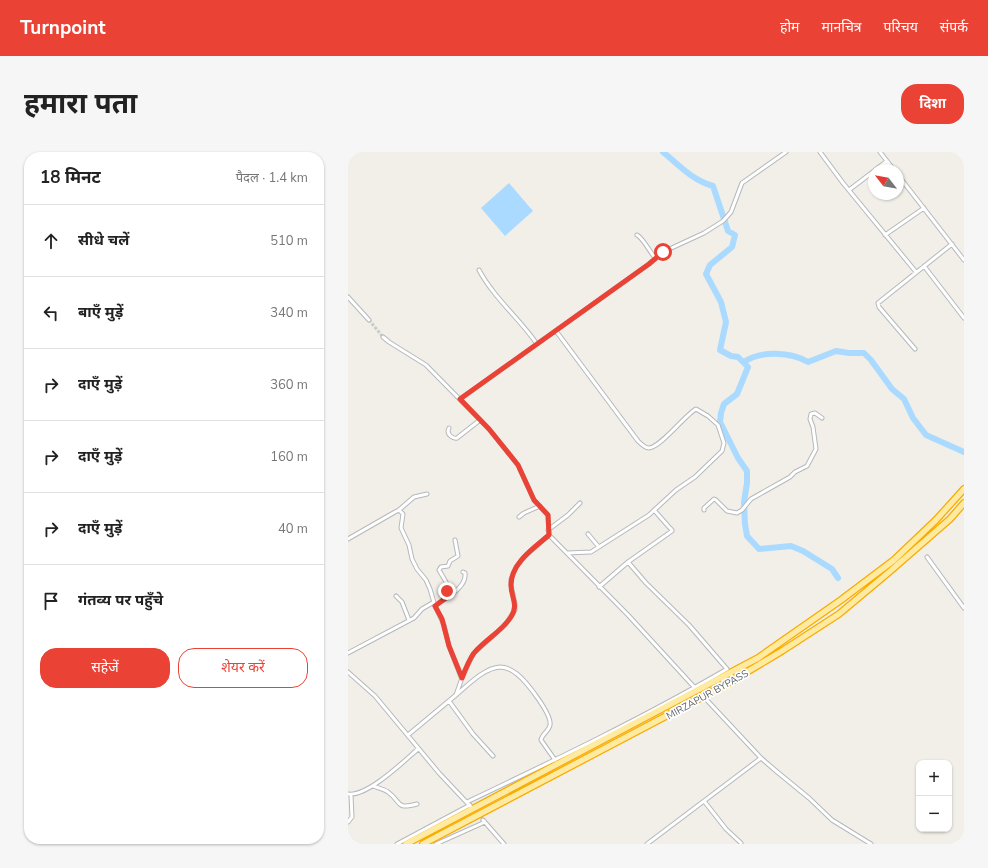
<!DOCTYPE html>
<html lang="hi">
<meta charset="utf-8">
<style>
body{margin:0;font-family:"Nunito Sans","Noto Sans Devanagari",sans-serif;background:#f6f6f6;color:#222}
.controls{position:absolute;right:12px;bottom:12px;display:grid;overflow:hidden;border-radius:8px;box-shadow:0 1px 3px #0004}
.controls button{width:36px;height:36px;display:grid;place-items:center;padding:0;border:0;border-bottom:1px solid #e0e0e0;background:#fff;color:#222;font:20px sans-serif}
.compass{position:absolute;left:520px;top:12px;width:36px;height:36px;border-radius:50%;background:#fff;box-shadow:0 1px 3px #0004;rotate:301deg}
.stop{position:absolute;width:12px;height:12px;margin:-9px;border:3px solid #ea4335;border-radius:50%;background:#fff}
.stop.end{background:#ea4335;border-color:#fff;box-shadow:0 1px 4px #0008}
.list{margin:0;padding:0;list-style:none}
h2{display:flex;justify-content:space-between;align-items:center;height:52px;margin:0;padding:0 16px;font-size:17px}
h2 small{font-size:13px;font-weight:400;color:#767676}
.list li{display:grid;grid-template-columns:26px 1fr auto;gap:12px;align-items:center;box-sizing:border-box;height:72px;padding:0 16px;border-top:1px solid #e0e0e0}
.list b{display:block;font-size:15px;white-space:nowrap}
.list em{font-size:13px;font-style:normal;color:#767676}
.actions{display:flex;gap:8px;padding:12px 16px}
.actions a{flex:1;padding:9px 0;border:1px solid #ea4335;border-radius:16px;text-align:center;font-size:14px;color:#ea4335}
.actions .main{background:#ea4335;color:#fff}
.icon{flex:none;width:22px;height:22px;fill:none;stroke:currentColor;stroke-width:2;stroke-linecap:round;stroke-linejoin:round}
.map{position:relative;flex:none;width:616px;height:692px;overflow:hidden;border-radius:16px}
header{display:flex;align-items:center;gap:24px;box-sizing:border-box;height:56px;padding:0 20px;background:#ea4335;color:#fff}
header strong{font-size:19px}
nav{display:flex;gap:22px;margin-inline-start:auto;font-size:14px}
.intro{display:flex;align-items:center;justify-content:space-between;box-sizing:border-box;height:96px;padding:0 24px}
h1{margin:0;font-size:28px}
.button{padding:10px 18px;border-radius:16px;background:#ea4335;color:#fff;font-size:14px;font-weight:700}
main{display:flex;gap:24px;padding:0 24px}
aside{flex:1;background:#fff;border-radius:16px;box-shadow:0 1px 3px #0004}
.map>svg:first-child{display:block}
</style>
<header>
<strong>Turnpoint</strong>
<nav><a>होम</a><a>मानचित्र</a><a>परिचय</a><a>संपर्क</a></nav>
</header>
<div class="intro"><h1>हमारा पता</h1><a class="button">दिशा</a></div>
<main>
<aside>
<h2>18 मिनट<small>पैदल · 1.4 km</small></h2>
<ul class="list">
<li><svg class="icon" aria-label="ahead" viewBox="0 0 24 24"><path d="M12 20V5M6 11l6-6 6 6"/></svg><div><b>सीधे चलें</b></div><em>510 m</em></li>
<li><svg class="icon" aria-label="left" viewBox="0 0 24 24"><path d="M17 20v-9H6M10 6l-5 5 5 5"/></svg><div><b>बाएँ मुड़ें</b></div><em>340 m</em></li>
<li><svg class="icon" aria-label="right" viewBox="0 0 24 24"><path d="M7 20v-9h11M14 6l5 5-5 5"/></svg><div><b>दाएँ मुड़ें</b></div><em>360 m</em></li>
<li><svg class="icon" aria-label="right" viewBox="0 0 24 24"><path d="M7 20v-9h11M14 6l5 5-5 5"/></svg><div><b>दाएँ मुड़ें</b></div><em>160 m</em></li>
<li><svg class="icon" aria-label="right" viewBox="0 0 24 24"><path d="M7 20v-9h11M14 6l5 5-5 5"/></svg><div><b>दाएँ मुड़ें</b></div><em>40 m</em></li>
<li><svg class="icon" aria-label="arrive" viewBox="0 0 24 24"><path d="M6 21V4h12l-3 4 3 4H6"/></svg><div><b>गंतव्य पर पहुँचे</b></div></li>
</ul>
<div class="actions"><a class="main">सहेजें</a><a>शेयर करें</a></div>
</aside>
<div class="map">
<svg width="616" height="692" viewBox="0 0 616 692">
<rect width="100%" height="100%" fill="#f1efe8"/>
<path fill="#aadaff" d="M 161,31 L 185,59 L 157,84 L 133,56 Z"/>
<g fill="none" stroke-linecap="round" stroke-linejoin="round">
<path stroke="#aadaff" stroke-width="6" d="M 315,0 C 332,14 344,28 365,34 L 380,79 L 387,83 L 384,95 L 362,113 L 358,122 L 373,150 L 378,170 L 372,198 L 383,204 L 390,205 L 400,215 L 389,242 L 376,252 L 373,261 L 372,270 L 390,306 L 399,319 L 399,331 L 396,350 L 397,372 L 399,384 L 411,397 L 443,394 L 455,399 L 484,417 L 490,426
M 396,210 C 413,198 443,200 460,210 L 488,199 L 501,201 L 516,201 L 523,208 L 544,237 L 556,247 L 565,266 L 578,283 L 616,300"/>
<path stroke="#ccccc8" stroke-width="3" stroke-dasharray="3 1.5" stroke-linecap="butt" d="M 21,168 L 35,185
M 124,656 L 135,668"/>
<defs>
<path id="minor" d="M 472,0 L 495,31 L 568,120
M 532,0 L 546,18
M 527,18 L 539,9
M 550,23 L 616,108
M 501,38 L 526,19
M 289,83 C 295,86 302,100 307,106
M 537,83 L 576,56
M 576,114 L 616,166
M 131,118 C 146,146 171,166 189,192
M 0,145 L 21,168
M 208,179 L 290,289 C 293,292 297,296 301,296 C 313,295 337,263 348,257 L 360,264 L 370,273 L 376,291 L 374,299 L 347,325 L 328,338 L 301,363 L 243,400 L 219,401
M 35,185 L 41,190 L 78,213 L 141,277 L 170,313 L 186,348 L 200,363 L 201,383 L 280,463 L 347,536
M 567,197 L 531,155 L 530,151 L 604,92
M 112,247 L 301,112 L 315,100 L 356,81 L 375,69 L 383,60 L 394,31 L 438,0
M 101,276 L 100,279 C 100,283 105,287 109,286 L 132,268
M 51,358 L 66,345 L 79,342
M 356,358 L 356,356 L 366,347 L 368,348 L 379,359 L 389,361 L 394,358 L 403,347 L 442,325 L 447,320 L 459,314 L 468,297 L 465,275 L 462,267 L 463,262 L 467,261 L 474,266
M 171,365 L 176,361 L 192,354
M 200,378 L 220,363 L 232,351
M 240,382 L 250,394
M 0,387 L 47,360 L 51,358 L 55,362 L 53,376 L 61,393 L 64,407 L 69,417 L 78,428 L 82,437 L 87,454 L 96,473 L 101,494 L 113,525
M 579,405 L 616,456
M 251,435 L 280,410 L 324,379 L 324,378 L 321,375 L 306,358
M 48,444 L 54,450 L 61,468
M 99,445 L 98,430 L 91,418 L 93,415 L 100,414 L 102,409 L 110,404 L 107,388
M 87,454 C 97,446 119,436 117,421 L 115,420
M 0,501 L 66,466 L 74,457 L 86,450
M 0,520 L 27,544 L 91,621 L 123,655
M 108,543 C 120,533 136,516 152,515 C 159,515 164,518 169,522 C 178,529 204,562 202,573 C 201,579 194,582 193,588 L 207,608
M 355,544 L 413,606 L 428,619 L 461,646 L 484,668 L 523,692
M 101,549 L 125,582 L 145,604
M 60,583 L 108,543 L 114,526 L 125,502 L 157,473 L 167,458 L 167,452 L 163,433 L 163,427 L 168,415 L 178,403 L 201,383
M 25,634 C 30,636 36,637 40,640 C 54,650 47,658 69,652
M 0,642 C 19,645 55,610 70,597
M 356,649 L 378,677 L 393,691
M 119,650 C 207,608 295,566 379,517 L 341,473 L 298,431 L 280,410
M 135,668 L 156,692
M 0,670 L 4,665 L 3,643
M 49,692 L 122,653
M 88,692 L 137,670
M 299,692 L 413,606"/>
<path id="trunk" d="M 58,692 L 410,506 L 493,448 L 546,408 L 588,368 L 616,337
M 75,692 L 377,533 L 434,499 L 491,462 L 540,421 L 602,367 L 616,351"/>
</defs>
<use href="#minor" stroke="#b5b8bc" stroke-width="5"/>
<use href="#trunk" stroke="#f9ab00" stroke-width="8"/>
<use href="#minor" stroke="#fff" stroke-width="3"/>
<use href="#trunk" stroke="#feeaa1" stroke-width="5.5"/>
</g>
<g fill="none" stroke-linecap="round" stroke-linejoin="round">
<path stroke="#ea4335" stroke-width="5" d="M 99,439 L 99,445 L 87,454 L 94,467 L 101,494 L 114,526 C 117,518 121,508 126,501 C 137,488 154,479 163,465 C 171,452 163,446 163,433 C 163,411 186,396 201,383 L 200,363 L 186,348 L 170,313 L 141,277 L 112,247 L 301,112 L 315,100"/>
</g>
<g text-anchor="middle" stroke-width="3.5" stroke-linejoin="round" paint-order="stroke">
<g font-size="10" fill="#5f6368" stroke="#fff">
<text transform="translate(359 542) rotate(-29)" y="4">MIRZAPUR BYPASS</text>
</g>
</g>
</svg>
<div class="controls">
<button>+</button>
<button>−</button>
</div>
<svg class="compass" viewBox="-18 -18 36 36"><path d="M0-13l5 13h-10z" fill="#e53935"/><path d="M0 13l5-13h-10z" fill="#767676"/></svg>
<div class="stop" style="left:315px;top:100px"></div>
<div class="stop end" style="left:99px;top:439px"></div>
</div>
</main>
